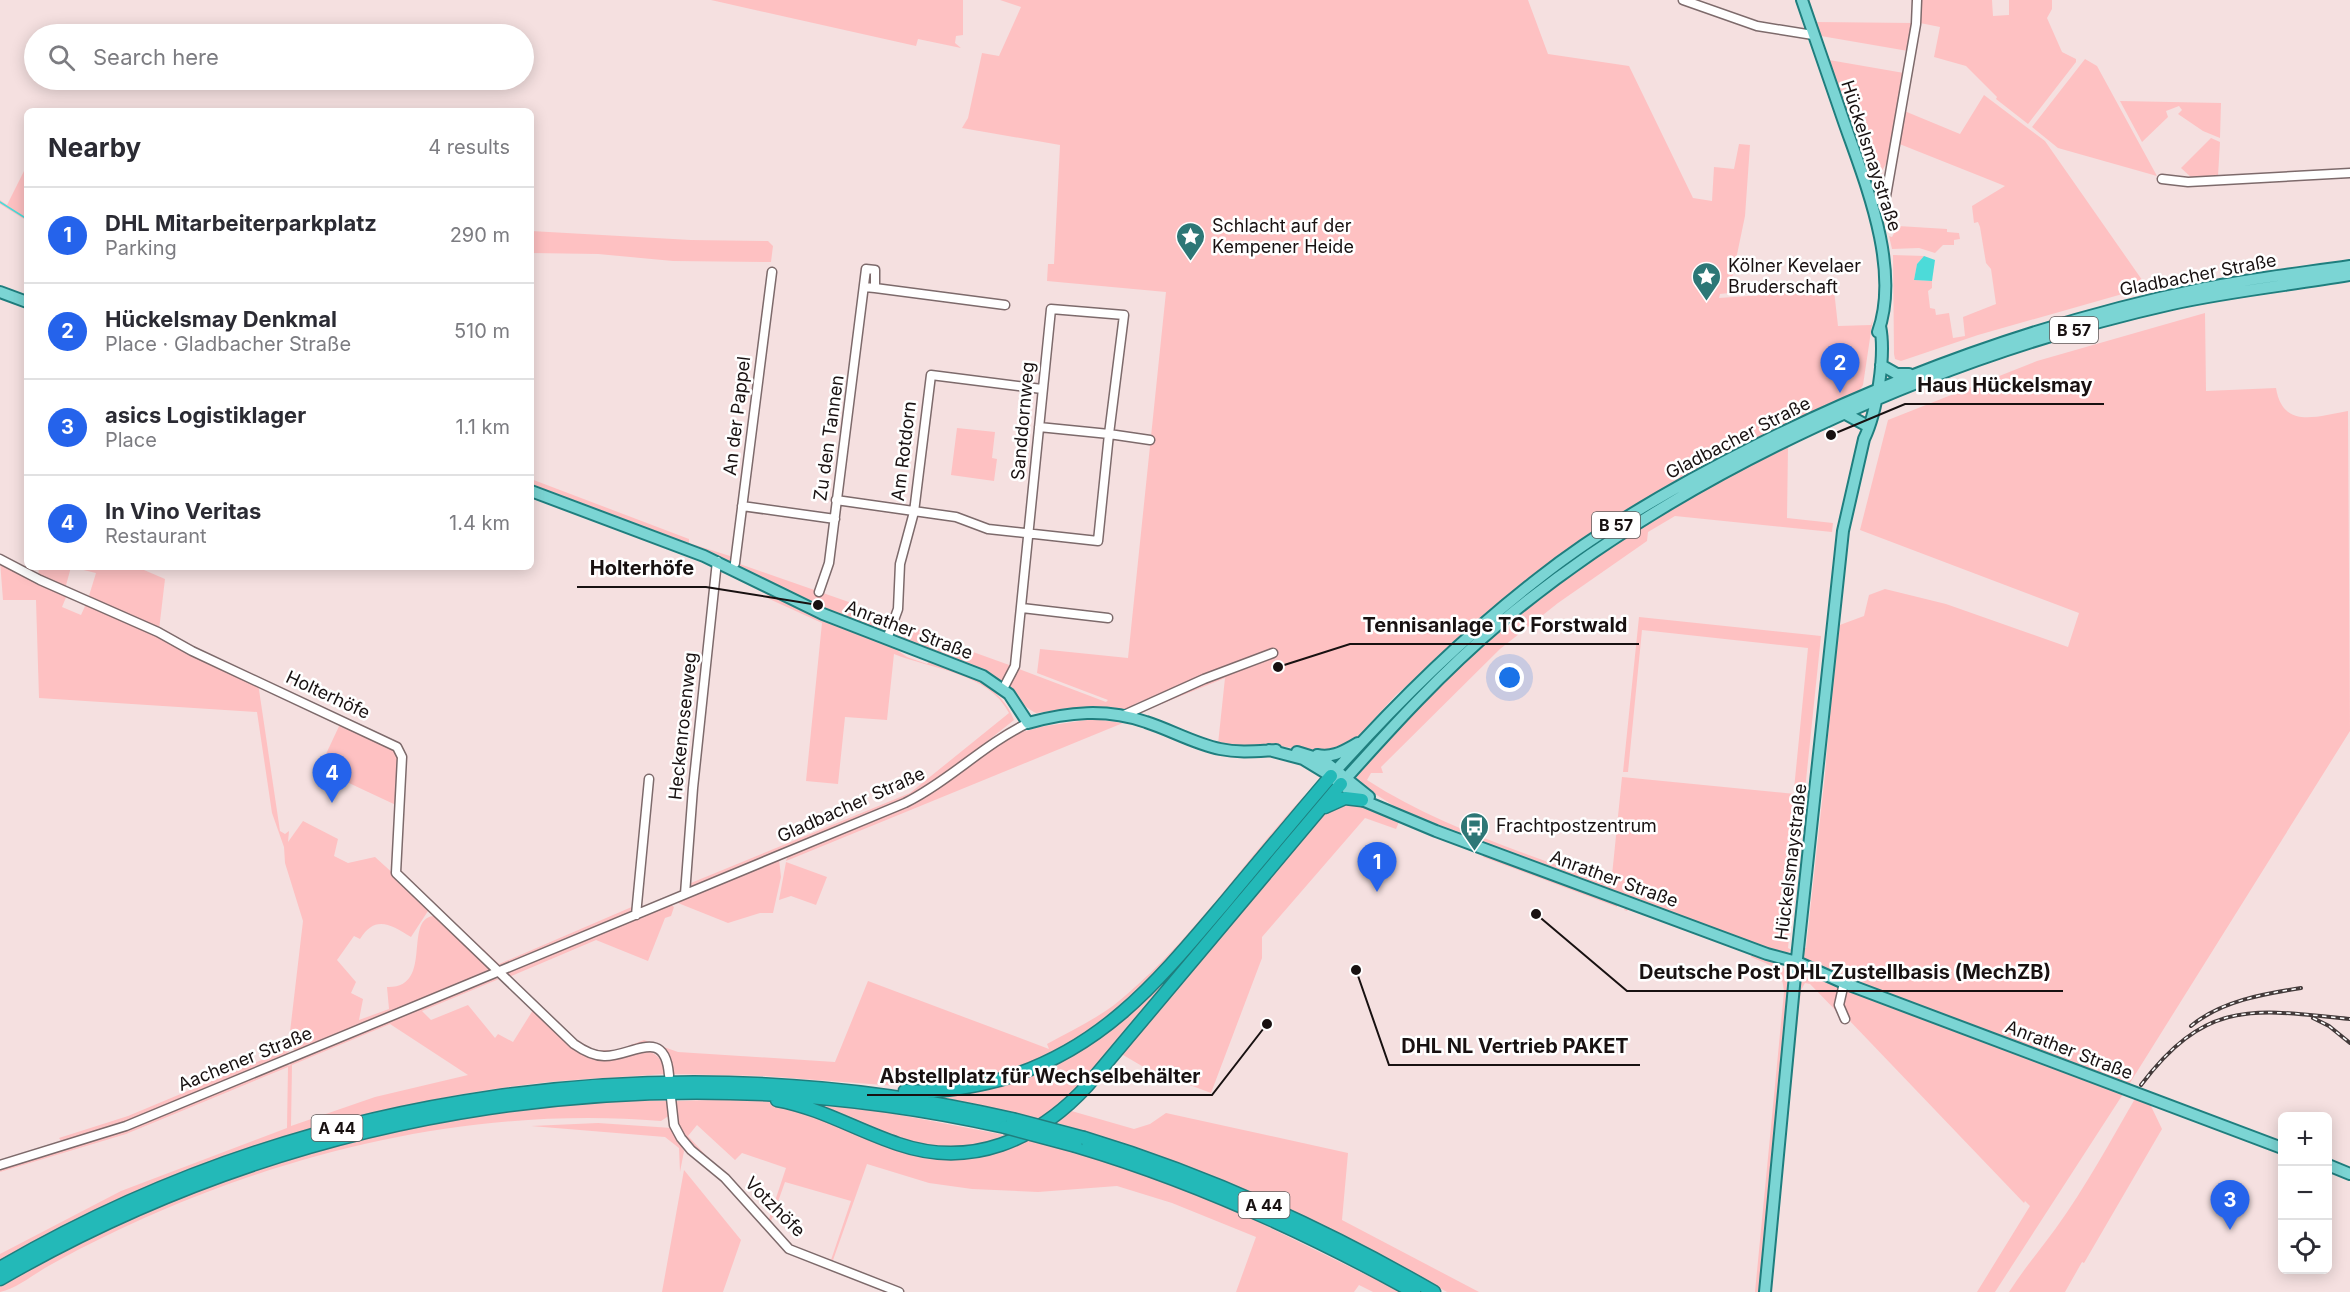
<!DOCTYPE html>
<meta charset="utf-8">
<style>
body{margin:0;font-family:Inter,sans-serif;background:#f7f7f7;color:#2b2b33}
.controls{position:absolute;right:18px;bottom:18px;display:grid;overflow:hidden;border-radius:9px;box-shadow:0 3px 15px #0003}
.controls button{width:54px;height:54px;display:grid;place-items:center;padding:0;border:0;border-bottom:2px solid #e1e1e2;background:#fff;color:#2b2b33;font:30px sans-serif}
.you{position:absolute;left:1510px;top:678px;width:21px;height:21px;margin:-15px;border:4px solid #fff;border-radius:50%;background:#1a73e8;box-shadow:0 0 0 9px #1a73e833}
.badge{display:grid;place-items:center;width:39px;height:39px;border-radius:50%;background:#2563eb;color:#fff;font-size:20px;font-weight:700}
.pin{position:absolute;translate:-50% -50px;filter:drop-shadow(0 2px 3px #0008)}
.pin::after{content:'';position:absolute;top:32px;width:21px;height:18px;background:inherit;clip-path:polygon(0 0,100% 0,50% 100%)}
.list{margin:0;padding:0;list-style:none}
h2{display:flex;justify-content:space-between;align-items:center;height:78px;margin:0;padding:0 24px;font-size:26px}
h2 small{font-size:20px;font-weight:400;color:#7c7c81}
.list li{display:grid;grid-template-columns:39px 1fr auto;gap:18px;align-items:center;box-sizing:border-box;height:96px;padding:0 24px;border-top:2px solid #e1e1e2}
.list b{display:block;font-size:22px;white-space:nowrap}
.list p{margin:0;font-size:20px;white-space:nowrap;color:#7c7c81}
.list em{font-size:20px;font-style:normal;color:#7c7c81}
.icon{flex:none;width:33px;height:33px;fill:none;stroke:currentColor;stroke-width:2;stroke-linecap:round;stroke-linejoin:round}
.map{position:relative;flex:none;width:2350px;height:1292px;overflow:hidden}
.search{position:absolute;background:#fff;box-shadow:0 3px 15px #0003;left:24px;top:24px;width:510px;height:66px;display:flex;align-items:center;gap:15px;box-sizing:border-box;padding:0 21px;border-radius:33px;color:#7c7c81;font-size:22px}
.panel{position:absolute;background:#fff;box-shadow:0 3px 15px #0003;left:24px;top:108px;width:510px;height:462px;border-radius:9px}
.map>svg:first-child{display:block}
</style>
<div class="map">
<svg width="2350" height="1292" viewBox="0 0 2350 1292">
<rect width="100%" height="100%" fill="#f5e0e0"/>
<path fill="#fec1c2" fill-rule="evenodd" d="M 711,0 L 963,0 L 963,35 L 956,36 L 955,43 L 961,48 L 918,39 L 916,46 Z
M 1000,0 L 1528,0 L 1548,54 L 1629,66 L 1693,198 L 1712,201 L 1714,167 L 1734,169 L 1739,144 L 1750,145 L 1745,216 L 1729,293 L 1720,294 L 1719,298 L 1834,290 L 1838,326 L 1871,325 L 1873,318 L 1863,385 L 1859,391 L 1722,458 L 1511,594 L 1396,695 L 1353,742 L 1333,754 L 1280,746 L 1257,749 L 1218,745 L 1137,715 L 1137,712 L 1259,660 L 1261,663 L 1274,657 L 1272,652 L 1266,651 L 1137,703 L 1123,712 L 1082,707 L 1036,713 C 1027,709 1008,693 1011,682 C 1012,678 1016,673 1019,669 L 1106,702 L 1108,700 L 1037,673 L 1040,649 L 1128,658 L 1166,292 L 1047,281 L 1048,264 L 1054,264 L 1060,145 L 962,128 L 968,118 L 982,53 L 999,56 L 1021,7 ZM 1225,678 L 1218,744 L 1139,714 L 1139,713 Z
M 1919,0 L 1992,0 L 1993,16 L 2009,15 L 2009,0 L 2052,0 L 2052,9 L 2047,18 L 2062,52 L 2076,59 L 2076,62 L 2028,124 L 1996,99 L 1997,97 L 1966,66 L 1934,57 L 1940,27 L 1920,23 Z
M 1817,22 L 1913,23 L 1908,51 L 1821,36 Z
M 2085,59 L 2097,66 L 2157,176 L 2058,148 L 2032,127 Z
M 1829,60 L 1904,73 L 1890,157 L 1880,174 L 1885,187 L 1879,192 L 1874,188 Z
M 1984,95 L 2045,141 L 2147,287 L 1978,335 L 1901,361 L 1895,359 L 1894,354 L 1893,255 L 1924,256 L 1917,264 L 1914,280 L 1932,281 L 1932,288 L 1928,291 L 1930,308 L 1935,309 L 1936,315 L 1949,313 L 1953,338 L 1965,336 L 1963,317 L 1996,304 L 1991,269 L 1986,263 L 1980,227 L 1978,222 L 1974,223 L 1972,206 L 2005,186 L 1897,143 L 1902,110 L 1960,134 Z
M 2120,101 L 2221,103 L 2220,138 L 2203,131 L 2178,114 L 2182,110 L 2179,106 L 2166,111 L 2168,117 L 2142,142 Z
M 2211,138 L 2220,142 L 2218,176 L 2193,179 L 2181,168 Z
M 27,165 L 27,221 L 0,204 L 0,200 L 7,205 Z
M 1898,226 L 1947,229 L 1947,232 L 1959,233 L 1960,239 L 1954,240 L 1954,245 L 1943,245 L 1935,253 L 1919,248 L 1892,249 L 1889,236 L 1892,237 Z
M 531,231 L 691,240 L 768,241 L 773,246 L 771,262 L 673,261 L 598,254 L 531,253 Z
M 2205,313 L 2206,391 L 2276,388 C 2283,430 2317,416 2348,411 L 2350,731 L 2128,1086 L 1837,977 L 1805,960 L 1803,948 L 1806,948 L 1825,774 L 1837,626 L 1864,616 L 1869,595 L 1885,589 L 1946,604 L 2068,647 L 2079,613 L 1860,530 L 1888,420 L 2037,361 Z
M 957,428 L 995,432 L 992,458 L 997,459 L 994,481 L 951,475 Z
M 1788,446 L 1787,518 L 1833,523 L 1832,532 L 1675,516 L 1648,532 L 1647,541 L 1558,603 L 1500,649 L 1381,767 L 1383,773 L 1371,773 L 1367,780 C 1441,828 1529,854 1611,885 L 1622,777 L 1805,795 L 1788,948 L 1792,950 L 1787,953 L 1777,953 L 1454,833 L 1405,813 L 1358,783 L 1356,774 C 1417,708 1478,643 1550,588 C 1624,533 1706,488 1788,446 Z
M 531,479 L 689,539 L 689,543 L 733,557 L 734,562 L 889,616 L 881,629 L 873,630 L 531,486 Z
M 0,561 L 67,595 L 62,607 L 81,615 L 86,604 L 157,634 L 258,683 L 280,831 L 285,834 L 289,831 L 288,842 L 303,821 L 338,839 L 334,856 L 348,863 L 375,857 L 428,905 L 428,911 L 411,937 C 390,924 375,915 360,939 L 354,936 L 337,960 L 356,982 L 351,993 L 363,999 L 359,1020 L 389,1009 L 387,987 C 437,989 399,912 439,916 L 492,967 L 492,971 L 297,1052 L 292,1048 L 284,1057 L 117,1125 L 62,1142 L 59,1138 L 128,1116 L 288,1049 L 303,921 L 285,863 L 284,847 L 272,813 L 257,712 L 39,698 L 36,600 L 3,600 Z
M 39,567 L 137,567 L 165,579 L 159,630 L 88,599 L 96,573 L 71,567 L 65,589 L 38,577 Z
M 769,593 L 891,646 L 907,657 L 927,664 L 929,661 C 963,669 1002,687 1014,720 L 936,782 L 912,796 L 689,890 L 686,885 L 910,793 L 1009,713 C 989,673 931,669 894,654 L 887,720 L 845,717 L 838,784 L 806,781 L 822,623 L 765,597 Z
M 1639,617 L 1821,636 L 1805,790 L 1794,789 L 1808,648 L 1642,630 L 1628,772 L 1623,772 Z
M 901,621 L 948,643 L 1012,666 L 1004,679 L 999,681 L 901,639 L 897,632 Z
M 1093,719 L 1123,723 L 786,861 L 788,855 L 903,807 L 936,790 L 1013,735 L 1039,727 Z
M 341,722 L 386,742 L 399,754 L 398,806 L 319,769 Z
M 1304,796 L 1307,799 L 1149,986 L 1075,1042 L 1014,1070 L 939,1084 L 897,1086 L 763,1076 L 672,1074 L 664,1053 L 643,1044 C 606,1052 605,1062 572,1037 L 594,1050 L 618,1050 L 644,1040 L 678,1052 L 835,1062 L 868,981 L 1049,1049 L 1047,1044 C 1072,1030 1097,1019 1119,1001 C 1189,944 1243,863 1304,796 Z
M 1346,802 L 1364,805 L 1399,822 L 1396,829 L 1365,818 L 1262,937 L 1262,958 L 1211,1093 L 1147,1069 L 1118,1052 L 1325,810 Z
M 1484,853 L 1617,901 L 1617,907 L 1483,857 Z
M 779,859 L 781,877 L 773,913 L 760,913 L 728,923 L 678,903 L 679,900 Z
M 786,862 L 827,877 L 816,905 L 791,896 L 779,900 Z
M 398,869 L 499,964 L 634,906 L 632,913 L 498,968 Z
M 670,904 L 674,907 L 671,916 L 665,918 L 648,961 L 596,940 L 509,977 L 507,972 Z
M 1627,906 L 1756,953 L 1789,971 L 1762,1292 L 1755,1292 L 1784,992 C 1782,967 1772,966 1751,957 L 1752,954 L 1629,907 L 1627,911 L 1624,910 Z
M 1813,977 L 1838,985 L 1845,1020 L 1810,984 L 1805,983 L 1801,990 L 1770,1292 L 1799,985 L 1804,978 Z
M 493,978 L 499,979 L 422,1011 L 431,1020 L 468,1005 L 495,1038 L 498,1034 L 513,1042 L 533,1010 L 589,1056 C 618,1052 659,1036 666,1074 C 609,1078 551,1080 494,1089 C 320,1116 152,1172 0,1262 L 0,1254 L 121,1191 L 287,1128 L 288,1067 L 126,1134 L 0,1172 L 0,1168 L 287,1063 L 289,1066 L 293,1060 ZM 390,1024 L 468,1075 L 375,1097 L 291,1126 L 292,1065 Z
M 1167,979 L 1168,980 L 1079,1086 L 1043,1120 L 928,1094 L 994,1083 L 1113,1026 Z
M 1847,989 L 2125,1091 L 1995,1292 L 1977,1292 L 2030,1206 L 2025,1201 L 2024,1203 L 1847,1018 C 1840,1008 1841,999 1847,989 Z
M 2136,1097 L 2149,1102 L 2162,1129 L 2084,1263 L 2082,1262 L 2065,1292 L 2009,1292 C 2023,1270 2040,1250 2056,1228 C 2086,1186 2110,1142 2136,1097 Z
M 751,1099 L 804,1108 L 870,1140 L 897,1151 L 919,1155 L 947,1159 L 980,1156 L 1024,1139 L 1080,1153 L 1177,1186 L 1230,1208 L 1401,1292 L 1373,1292 L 1359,1285 L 1354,1292 L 1236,1292 L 1256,1237 L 1172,1203 L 1117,1186 L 1038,1192 L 972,1189 L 929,1183 L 867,1164 L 832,1263 L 830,1263 L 851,1201 L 785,1182 L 770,1224 L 768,1222 L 786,1168 L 742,1153 L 735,1160 L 697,1125 L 688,1136 L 722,1173 C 691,1147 680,1143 674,1101 Z
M 603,1101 L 668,1101 L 670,1115 L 661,1121 C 489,1107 316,1144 158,1212 C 121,1228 86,1245 52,1264 C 35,1273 18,1288 0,1292 L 0,1287 C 146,1200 309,1142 477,1115 C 518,1108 561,1106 603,1101 Z
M 815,1103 L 869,1109 L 1010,1136 C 998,1139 986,1144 974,1146 C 917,1155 866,1124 815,1103 Z
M 1068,1110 L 1134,1129 L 1150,1124 L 1166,1113 L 1348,1153 L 1342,1220 L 1479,1292 L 1447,1292 L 1336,1232 L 1276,1203 L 1139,1148 L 1057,1123 Z
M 598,1123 L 672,1128 L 684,1151 L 680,1172 L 679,1148 L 665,1137 L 531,1126 Z
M 684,1170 L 741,1240 L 723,1292 L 662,1292 Z"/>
<path fill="#4cdbd9" d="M 1924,256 L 1935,260 L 1932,281 L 1914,280 L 1917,264 Z"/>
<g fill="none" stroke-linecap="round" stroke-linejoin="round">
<path stroke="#4cdbd9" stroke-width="1.5" d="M 0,202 L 27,219"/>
<defs>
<path id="minor" d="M 1683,0 L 1757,26 L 1813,35
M 2162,179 L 2188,182 L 2350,173
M 1872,202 L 1886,196 L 1916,24 L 1917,0
M 875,288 L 1005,305
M 836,500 L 956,517 L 988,529 L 1098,541 L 1109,434 L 1150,440
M 742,506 L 835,519
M 0,559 L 40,580 L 158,632 L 192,651 L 397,747 L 402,757 L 396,873 L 574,1044 C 584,1051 593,1056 604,1056 C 631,1057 665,1025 669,1075
M 735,563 L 772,272
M 819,592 L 829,563 L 866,269 L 875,270 L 875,288 L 864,287
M 1022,608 L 1108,618
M 887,639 L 898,609 L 900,564 L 914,512 L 931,375 L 1042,389
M 1003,689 L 1015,666 L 1051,309 L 1124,315 L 1109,434 L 1039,427
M 1124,715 L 1204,679 L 1273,653
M 685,894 L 693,788 L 717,561
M 636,915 L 649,779
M 1844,983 L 1839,1005 L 1845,1019
M 671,1098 L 674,1125 L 681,1138 L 691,1150 L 725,1178 L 789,1249 L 899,1292
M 0,1165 L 126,1126 L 905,803 C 949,781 983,745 1028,723"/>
<path id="major" d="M 1802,0 C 1816,41 1830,81 1844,122 C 1865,182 1901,268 1878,332
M 0,292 L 27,302
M 1881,365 L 1897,374 L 1909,374
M 1844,413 L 1864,424
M 531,491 L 704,556 L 823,614 L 983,676 L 1009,694 L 1028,723 C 1068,712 1106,708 1146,722 C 1171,730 1195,744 1220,749 C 1239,753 1257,751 1276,750
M 1269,750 L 1303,759 L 1331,776 L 1362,800 L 1436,831 L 1767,954 L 1797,962 L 1844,983 L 2282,1148
M 1297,752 L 1323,760 L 1369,797
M 1317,755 C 1334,758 1343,751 1358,743
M 1331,776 C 1395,704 1463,637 1539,578 C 1606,525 1683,482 1759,444 C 1901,373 2050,320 2205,288 C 2253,278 2302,273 2350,266
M 1341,784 C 1391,728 1442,672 1500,623 C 1683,470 1940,356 2172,304 C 2231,291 2291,285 2350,275
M 2328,1165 L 2350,1174
M 1765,1292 L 1794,986 L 1843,531 L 1864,439 C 1877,412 1886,355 1880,326"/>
<path id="highway" d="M 1325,807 L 1345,798 L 1362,800
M 905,1091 C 936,1093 968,1088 999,1080 C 1103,1050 1159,980 1226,901 C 1261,859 1296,817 1331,776
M 777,1100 C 821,1108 856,1130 898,1144 C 971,1169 1037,1140 1087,1086 L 1341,784
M 1084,1138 C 1207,1175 1323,1228 1434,1292
M 1076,1146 C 1194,1181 1306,1232 1414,1292
M 0,1268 C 305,1090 669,1040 1012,1119
M 0,1279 C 304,1103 662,1050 1005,1127"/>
</defs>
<use href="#minor" stroke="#7d6a6b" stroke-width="11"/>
<use href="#major" stroke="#1f7e7e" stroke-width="14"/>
<use href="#highway" stroke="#1f7e7e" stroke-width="15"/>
<use href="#minor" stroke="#fff" stroke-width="8"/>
<use href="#major" stroke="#7bd5d4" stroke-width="10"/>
<use href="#highway" stroke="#23b9b8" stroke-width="12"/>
<defs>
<path id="rail" d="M 2313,1018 L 2329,1026 L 2350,1043
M 2191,1026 C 2221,1001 2263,994 2301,988
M 2141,1085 C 2206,999 2253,1009 2350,1019"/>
</defs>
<use href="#rail" stroke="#433a3a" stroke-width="4"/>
<use href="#rail" stroke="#fff" stroke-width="1.5" stroke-dasharray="4.5" stroke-linecap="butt"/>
<defs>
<path id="highway-bridge" d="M 1012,1119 L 1084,1138
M 1005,1127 L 1076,1146"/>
</defs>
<use href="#highway-bridge" stroke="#1f7e7e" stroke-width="15" stroke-linecap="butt"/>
<use href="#highway-bridge" stroke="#23b9b8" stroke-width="12"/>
</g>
<defs>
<symbol id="sight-pin" viewBox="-11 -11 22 30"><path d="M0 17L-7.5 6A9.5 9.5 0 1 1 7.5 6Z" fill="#2d7776" stroke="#fff"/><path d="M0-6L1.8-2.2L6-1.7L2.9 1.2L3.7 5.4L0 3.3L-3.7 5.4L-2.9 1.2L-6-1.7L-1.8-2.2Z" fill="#fff"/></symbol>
<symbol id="bus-pin" viewBox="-11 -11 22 30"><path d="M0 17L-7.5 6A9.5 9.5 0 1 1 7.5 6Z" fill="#2d7776" stroke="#fff"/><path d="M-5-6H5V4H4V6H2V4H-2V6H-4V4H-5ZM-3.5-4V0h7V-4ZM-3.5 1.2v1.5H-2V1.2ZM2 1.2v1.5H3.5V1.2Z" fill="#fff"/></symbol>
</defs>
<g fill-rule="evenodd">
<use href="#sight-pin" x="1174" y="220" width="33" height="45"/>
<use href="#sight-pin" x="1690" y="260" width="33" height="45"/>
<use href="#bus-pin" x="1458" y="810" width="33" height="45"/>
</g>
<g text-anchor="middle" stroke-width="5" stroke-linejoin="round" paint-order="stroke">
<g fill="#fff" stroke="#5d5858" stroke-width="1.5">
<rect x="2050" y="317" width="48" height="26" rx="4.5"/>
<rect x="1592" y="512" width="48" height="26" rx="4.5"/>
<rect x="311.5" y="1115" width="51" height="26" rx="4.5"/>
<rect x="1238.5" y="1192" width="51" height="26" rx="4.5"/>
</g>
<g font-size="16" font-weight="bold" fill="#181111">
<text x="2074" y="336">B 57</text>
<text x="1616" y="531">B 57</text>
<text x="337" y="1134">A 44</text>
<text x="1264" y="1211">A 44</text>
</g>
<g font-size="18" fill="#181111" stroke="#fff">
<text transform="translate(1871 156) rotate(72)" y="6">Hückelsmaystraße</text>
<text transform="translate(2198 275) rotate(-11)" y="6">Gladbacher Straße</text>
<text transform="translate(737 416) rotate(-83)" y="6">An der Pappel</text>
<text transform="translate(1023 421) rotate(-85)" y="6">Sanddornweg</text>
<text transform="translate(829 438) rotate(-82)" y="6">Zu den Tannen</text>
<text transform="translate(1738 438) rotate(-27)" y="6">Gladbacher Straße</text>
<text transform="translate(904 451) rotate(-83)" y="6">Am Rotdorn</text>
<text transform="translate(909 630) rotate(21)" y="6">Anrather Straße</text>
<text transform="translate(328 695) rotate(25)" y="6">Holterhöfe</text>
<text transform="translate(683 726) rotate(-84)" y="6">Heckenrosenweg</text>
<text transform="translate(851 805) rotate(-24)" y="6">Gladbacher Straße</text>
<text transform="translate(1791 862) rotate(-83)" y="6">Hückelsmaystraße</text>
<text transform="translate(1614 879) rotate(20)" y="6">Anrather Straße</text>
<text transform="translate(2069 1050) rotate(21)" y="6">Anrather Straße</text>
<text transform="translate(245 1059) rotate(-22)" y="6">Aachener Straße</text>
<text transform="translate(775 1207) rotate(45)" y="6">Votzhöfe</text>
</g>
<g font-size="18" fill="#181111" stroke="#fff" text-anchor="start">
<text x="1212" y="232">Schlacht auf der<tspan x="1212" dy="21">Kempener Heide</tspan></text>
<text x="1728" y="272">Kölner Kevelaer<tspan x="1728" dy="21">Bruderschaft</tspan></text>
<text x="1496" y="832">Frachtpostzentrum</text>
</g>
</g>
<path fill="none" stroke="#181111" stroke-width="2" d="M1831 435L1905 404H2104M818 605L706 587H577M1278 667L1350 644H1639M1536 914L1627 991H2063M1356 970L1389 1065H1640M1267 1024L1212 1095H867"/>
<g fill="#181111" stroke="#fff" stroke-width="2">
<circle cx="1831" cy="435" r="6"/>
<circle cx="818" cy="605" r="6"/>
<circle cx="1278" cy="667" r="6"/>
<circle cx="1536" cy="914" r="6"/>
<circle cx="1356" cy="970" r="6"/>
<circle cx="1267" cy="1024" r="6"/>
</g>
<g font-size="20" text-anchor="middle" font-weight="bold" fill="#181111" stroke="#fff" stroke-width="5" stroke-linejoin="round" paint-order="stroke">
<text x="2005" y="392">Haus Hückelsmay</text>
<text x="642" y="575">Holterhöfe</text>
<text x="1495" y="632">Tennisanlage TC Forstwald</text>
<text x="1845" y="979">Deutsche Post DHL Zustellbasis (MechZB)</text>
<text x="1515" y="1053">DHL NL Vertrieb PAKET</text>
<text x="1040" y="1083">Abstellplatz für Wechselbehälter</text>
</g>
</svg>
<div class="controls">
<button>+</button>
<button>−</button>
<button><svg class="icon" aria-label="locate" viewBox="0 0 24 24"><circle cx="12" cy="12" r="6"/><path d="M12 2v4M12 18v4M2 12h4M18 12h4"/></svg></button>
</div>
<div class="you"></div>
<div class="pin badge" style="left:1377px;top:892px">1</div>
<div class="pin badge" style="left:1840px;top:393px">2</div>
<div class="pin badge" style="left:2230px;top:1230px">3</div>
<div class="pin badge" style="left:332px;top:803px">4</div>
<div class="search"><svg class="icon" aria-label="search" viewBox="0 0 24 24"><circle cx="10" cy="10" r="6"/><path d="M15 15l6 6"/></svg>Search here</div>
<section class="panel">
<h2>Nearby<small>4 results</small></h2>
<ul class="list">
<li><span class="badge">1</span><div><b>DHL Mitarbeiterparkplatz</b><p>Parking</p></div><em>290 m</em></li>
<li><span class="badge">2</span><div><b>Hückelsmay Denkmal</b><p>Place · Gladbacher Straße</p></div><em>510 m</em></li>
<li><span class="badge">3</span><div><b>asics Logistiklager</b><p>Place</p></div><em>1.1 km</em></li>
<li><span class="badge">4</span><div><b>In Vino Veritas</b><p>Restaurant</p></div><em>1.4 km</em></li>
</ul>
</section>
</div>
